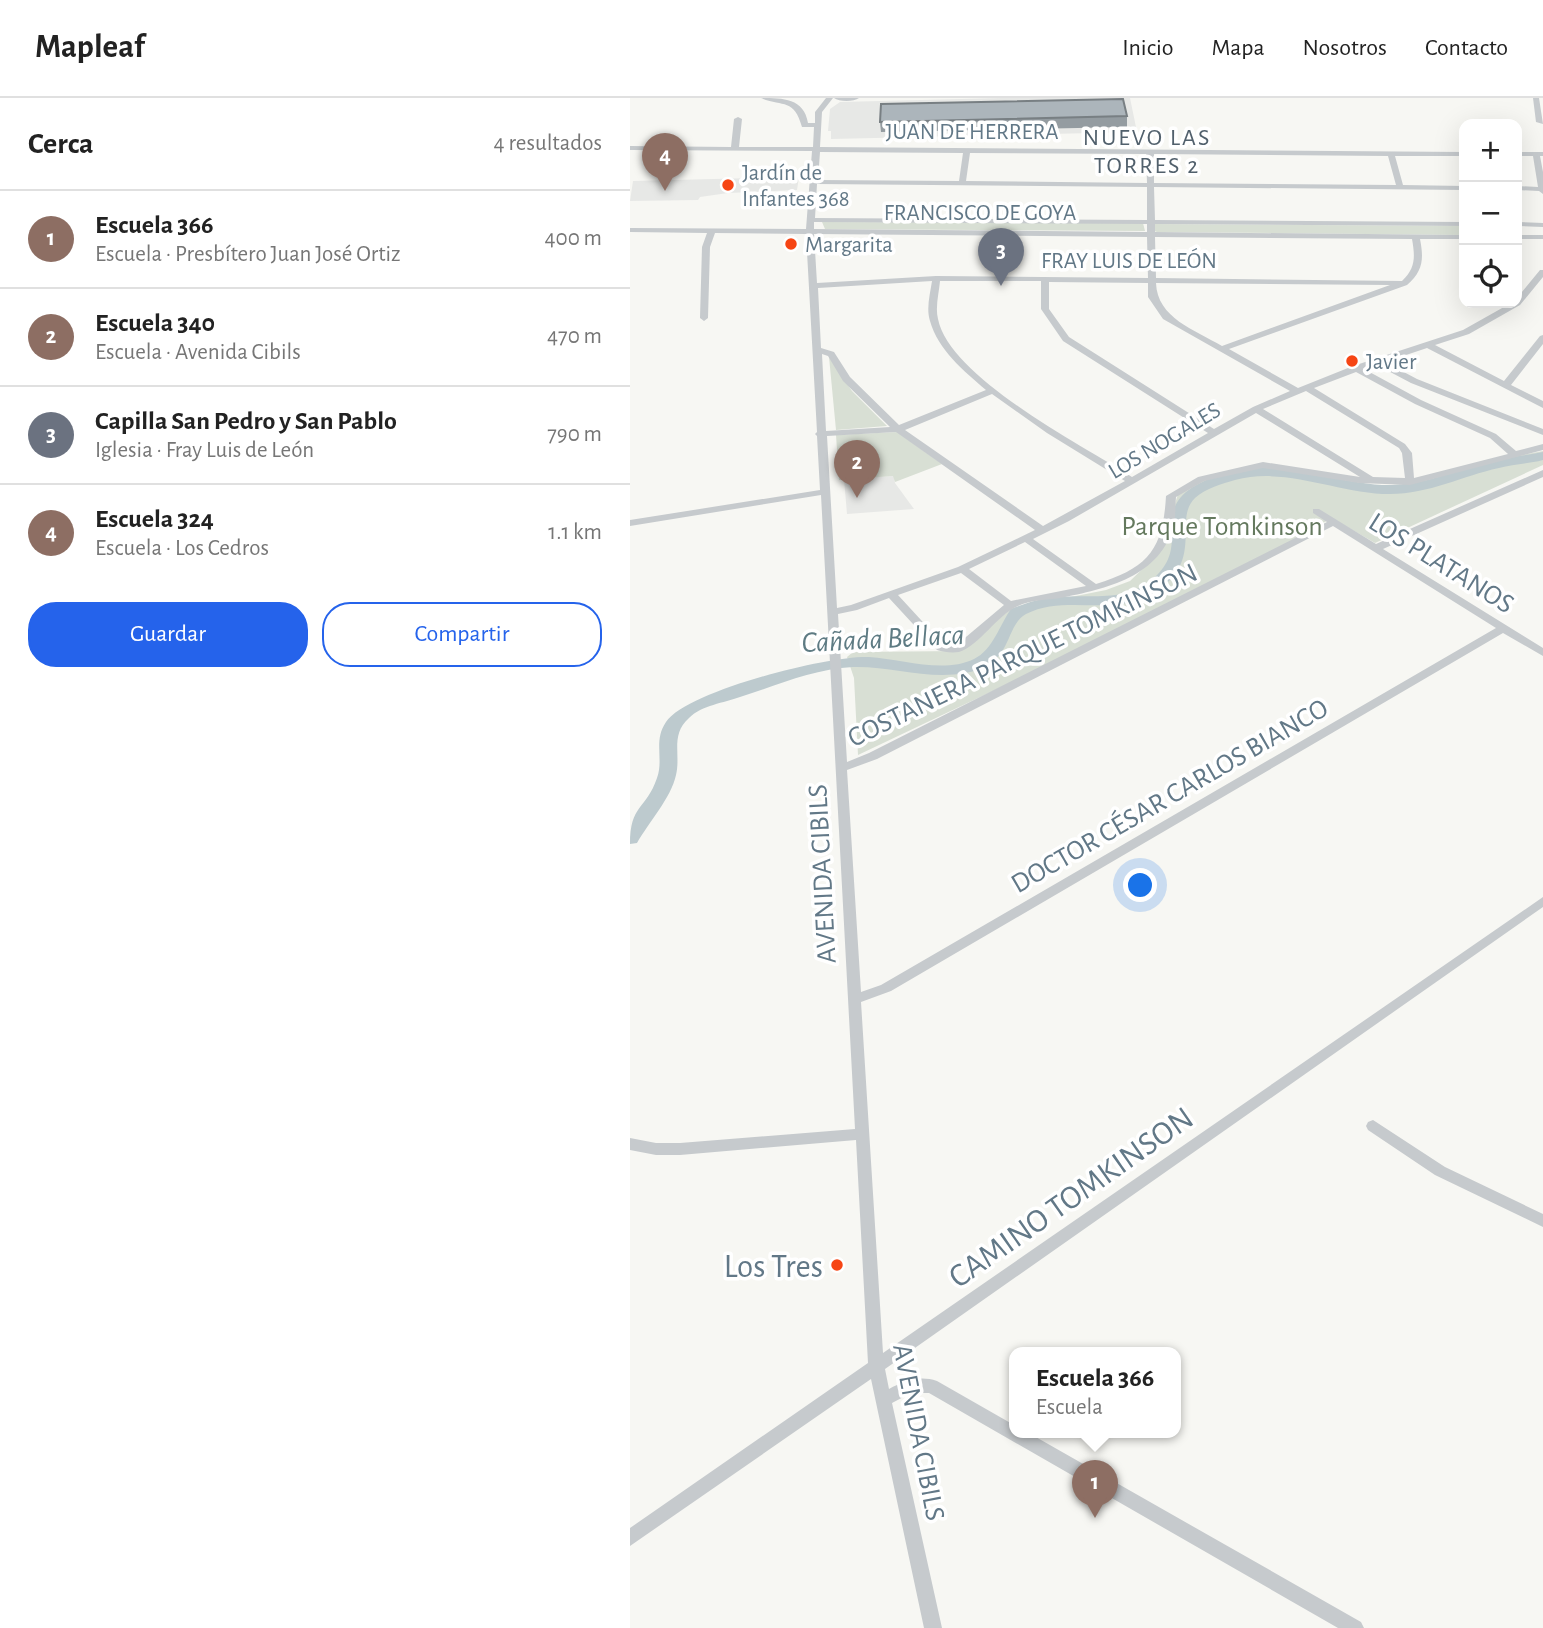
<!DOCTYPE html>
<html lang="es">
<meta charset="utf-8">
<style>
body{margin:0;font-family:"Alegreya Sans",sans-serif;background:#f6f6f6;color:#222}
.controls{position:absolute;right:21px;top:21px;display:grid;overflow:hidden;border-radius:14px;box-shadow:0 7px 28px #0002}
.controls button{width:63px;height:63px;display:grid;place-items:center;padding:0;border:0;border-bottom:2px solid #e0e0e0;background:#fff;color:#222;font:35px sans-serif}
.you{position:absolute;left:511px;top:788px;width:24px;height:24px;margin:-18px;border:5px solid #fff;border-radius:50%;background:#1a73e8;box-shadow:0 0 0 10px #1a73e833}
.badge{display:grid;place-items:center;width:46px;height:46px;border-radius:50%;background:#2563eb;color:#fff;font-size:23px;font-weight:700}
.pin{position:absolute;translate:-50% -58px;filter:drop-shadow(0 2px 4px #0008)}
.pin::after{content:'';position:absolute;top:37px;width:24px;height:21px;background:inherit;clip-path:polygon(0 0,100% 0,50% 100%)}
.popup{position:absolute;left:379px;top:1249px;width:172px;height:91px;box-sizing:border-box;display:grid;place-content:center;border-radius:14px;background:#fff;filter:drop-shadow(0 2px 5px #0005);font-size:23px;white-space:nowrap;color:#767676}
.popup b{font-size:26px;color:#222}
.popup::after{content:'';position:absolute;left:50%;top:100%;margin-left:-14px;border:14px solid transparent;border-top-color:#fff}
.list{margin:0;padding:0;list-style:none}
h2{display:flex;justify-content:space-between;align-items:center;height:91px;margin:0;padding:0 28px;font-size:30px}
h2 small{font-size:23px;font-weight:400;color:#767676}
.list li{display:grid;grid-template-columns:46px 1fr auto;gap:21px;align-items:center;box-sizing:border-box;height:98px;padding:0 28px;border-top:2px solid #e0e0e0}
.list b{display:block;font-size:26px;white-space:nowrap}
.list p{margin:0;font-size:23px;white-space:nowrap;color:#767676}
.list em{font-size:23px;font-style:normal;color:#767676}
.actions{display:flex;gap:14px;padding:21px 28px}
.actions a{flex:1;padding:16px 0;border:2px solid #2563eb;border-radius:28px;text-align:center;font-size:24px;color:#2563eb}
.actions .main{background:#2563eb;color:#fff}
.icon{flex:none;width:38px;height:38px;fill:none;stroke:currentColor;stroke-width:2;stroke-linecap:round;stroke-linejoin:round}
.map{position:relative;flex:none;width:913px;height:1530px;overflow:hidden}
header{display:flex;align-items:center;gap:42px;box-sizing:border-box;height:98px;padding:0 35px;background:#fff;border-bottom:2px solid #e0e0e0}
header strong{font-size:33px}
nav{display:flex;gap:38px;margin-inline-start:auto;font-size:24px}
main{display:flex}
aside{flex:1;background:#fff}
.map>svg:first-child{display:block}
</style>
<header>
<strong>Mapleaf</strong>
<nav><a>Inicio</a><a>Mapa</a><a>Nosotros</a><a>Contacto</a></nav>
</header>
<main>
<aside>
<h2>Cerca<small>4 resultados</small></h2>
<ul class="list">
<li><span class="badge" style="background:#8d6e63">1</span><div><b>Escuela 366</b><p>Escuela · Presbítero Juan José Ortiz</p></div><em>400 m</em></li>
<li><span class="badge" style="background:#8d6e63">2</span><div><b>Escuela 340</b><p>Escuela · Avenida Cibils</p></div><em>470 m</em></li>
<li><span class="badge" style="background:#6b7280">3</span><div><b>Capilla San Pedro y San Pablo</b><p>Iglesia · Fray Luis de León</p></div><em>790 m</em></li>
<li><span class="badge" style="background:#8d6e63">4</span><div><b>Escuela 324</b><p>Escuela · Los Cedros</p></div><em>1.1 km</em></li>
</ul>
<div class="actions"><a class="main">Guardar</a><a>Compartir</a></div>
</aside>
<div class="map">
<svg width="913" height="1530" viewBox="0 0 913 1530">
<rect width="100%" height="100%" fill="#f7f7f3"/>
<path fill="#e7e8e6" d="M 372,0 L 500,0 L 507,34 L 201,41 L 201,33 L 198,33 L 200,11 L 210,4 Z
M 169,79 L 167,92 L 98,95 L 70,99 L 68,102 L 0,103 L 3,83 Z
M 264,378 L 265,385 L 284,411 L 217,416 L 214,381 Z"/>
<path fill="#d8dfd4" d="M 192,124 L 513,125 L 515,133 L 195,131 Z
M 524,126 L 834,128 L 834,137 L 527,134 L 524,133 Z
M 199,259 L 222,293 L 257,328 L 206,332 Z
M 267,334 L 312,366 L 265,384 L 263,378 L 209,382 L 206,337 Z
M 913,353 L 913,367 L 745,445 L 702,420 L 599,478 L 489,533 L 228,657 L 224,580 L 217,559 L 223,554 L 330,553 L 381,511 L 476,492 L 500,483 L 530,454 L 548,396 L 574,382 L 635,369 L 721,385 L 773,390 L 793,387 L 871,361 Z"/>
<g fill="none" stroke-linecap="round" stroke-linejoin="round">
<path fill="#bdcace" fill-rule="evenodd" d="M 913,354 L 913,362 C 898,366 883,366 869,370 C 832,378 799,396 760,396 C 709,396 656,368 605,382 C 592,386 576,390 565,400 C 542,422 577,464 522,496 C 482,519 435,496 396,516 C 373,529 385,566 335,575 C 298,582 261,568 223,569 C 183,571 148,587 110,599 C 94,605 72,607 59,620 C 40,637 51,656 46,677 C 41,700 19,724 7,745 L 0,746 C 0,706 16,712 27,680 C 34,661 23,643 36,624 C 57,593 199,557 239,559 C 272,561 313,576 344,561 C 363,552 370,526 381,511 C 396,505 411,500 427,499 C 462,496 496,505 524,480 C 569,440 502,403 599,374 C 654,358 708,388 762,387 C 795,386 825,373 855,364 C 874,359 894,358 913,354 Z"/>
<path fill="#c6cacd" fill-rule="evenodd" d="M 131,0 C 152,0 174,0 178,25 L 185,25 L 185,14 L 196,0 L 203,0 L 192,14 L 190,49 L 834,54 L 834,58 L 765,58 L 773,87 L 834,88 L 834,92 L 524,89 L 525,122 L 834,124 L 834,128 L 525,126 L 525,134 L 834,137 L 834,141 L 790,141 C 794,161 793,173 777,187 L 599,251 L 668,290 L 723,268 L 833,232 L 881,205 L 887,205 L 887,200 L 910,172 L 913,172 L 913,179 L 890,207 L 839,236 L 805,247 L 874,283 L 910,238 L 913,237 L 913,246 L 881,287 L 913,303 L 913,310 L 797,250 L 755,264 L 787,281 L 913,331 L 913,337 L 781,285 L 747,267 L 734,271 L 791,302 L 866,336 L 886,353 L 913,346 L 913,352 L 780,387 L 729,385 L 633,370 L 574,383 L 546,399 C 545,408 546,418 544,426 C 531,479 476,491 430,500 C 417,502 400,502 388,508 C 366,518 350,547 329,554 C 322,555 313,554 307,552 L 259,500 L 227,512 L 208,516 L 217,664 L 239,655 L 697,424 L 683,415 L 683,411 L 689,411 L 746,446 L 913,372 L 913,379 L 753,451 L 913,550 L 913,558 L 873,535 L 261,893 L 231,904 L 253,1255 L 913,799 L 913,809 L 255,1271 L 259,1291 C 274,1283 289,1277 307,1283 L 384,1327 L 384,1334 L 397,1334 L 731,1524 L 734,1530 L 708,1530 L 299,1295 L 281,1295 L 262,1305 L 312,1530 L 294,1530 L 241,1281 L 0,1448 L 0,1430 L 238,1265 L 226,1042 L 50,1057 L 26,1057 L 0,1052 L 0,1040 L 26,1045 L 50,1045 L 225,1031 L 191,397 L 0,428 L 0,422 L 190,392 L 187,338 L 185,336 L 187,334 L 176,136 L 85,135 L 80,149 L 78,220 L 74,223 L 70,220 L 72,149 L 77,135 L 0,134 L 0,130 L 176,131 L 182,53 L 0,52 L 0,48 L 101,49 L 104,21 L 108,19 L 112,21 L 109,49 L 183,49 L 184,29 L 172,29 C 164,0 153,9 131,0 ZM 190,54 L 333,55 L 329,83 L 188,82 ZM 340,55 L 516,56 L 517,85 L 336,83 ZM 524,56 L 758,58 L 766,87 L 524,85 ZM 187,86 L 517,89 L 517,122 L 185,120 ZM 184,124 L 517,126 L 517,134 L 184,131 ZM 184,136 L 517,139 L 518,180 L 306,178 L 187,185 ZM 525,139 L 782,141 C 785,158 786,170 772,183 L 526,180 ZM 302,183 C 300,196 296,211 300,223 C 308,252 334,273 356,292 L 269,327 L 220,279 L 204,254 L 191,250 L 188,190 ZM 310,183 L 411,183 L 411,211 L 433,243 L 578,335 L 502,379 C 452,347 320,280 308,221 C 305,209 309,195 310,183 ZM 419,184 L 518,185 L 518,199 L 533,221 L 660,293 L 623,309 L 584,331 L 439,239 L 419,211 ZM 526,185 L 760,187 L 592,248 C 565,232 527,220 526,185 ZM 192,256 L 198,258 L 213,283 L 260,329 L 196,333 ZM 726,274 L 785,306 L 860,340 L 878,356 L 784,380 L 782,355 L 775,346 L 684,290 ZM 676,293 L 769,350 L 772,355 L 775,380 L 743,379 L 633,311 ZM 362,296 L 417,335 L 495,383 L 413,428 L 275,332 ZM 626,315 L 730,379 L 633,364 L 568,379 L 536,398 C 533,452 518,470 466,486 L 403,441 L 439,423 ZM 266,334 L 405,432 L 328,469 L 221,507 L 207,510 L 197,338 ZM 703,428 L 866,530 L 251,887 L 231,894 L 217,672 L 247,661 ZM 395,444 L 456,488 L 381,503 L 339,471 ZM 331,475 L 374,507 L 330,544 L 324,548 L 314,547 L 268,497 Z
M 204,0 L 229,0 C 224,4 209,4 204,0 Z
M 903,0 L 909,0 L 913,26 L 906,24 Z
M 887,54 L 913,54 L 913,58 L 910,58 L 913,74 L 913,96 L 909,93 L 887,92 L 887,88 L 908,89 L 903,58 L 887,58 Z
M 887,124 L 913,125 L 913,129 L 887,128 Z
M 887,137 L 913,137 L 913,141 L 887,141 Z
M 743,1022 L 815,1069 L 913,1116 L 913,1129 L 805,1077 L 738,1032 L 736,1028 L 738,1024 Z"/>
</g>
<path fill="#949ca1" d="M 497,18 L 497,29 L 251,34 L 250,24 Z"/>
<path fill="#acb5bb" stroke="#787f83" stroke-width="2" d="M 493,1 L 497,18 L 250,24 L 251,6 Z"/>
<g fill="#f64514" stroke="#fff" stroke-width="2.5">
<circle cx="98" cy="87" r="7"/>
<circle cx="161" cy="146" r="7"/>
<circle cx="722" cy="263" r="7"/>
<circle cx="207" cy="1167" r="7"/>
</g>
<g text-anchor="middle" stroke-width="7" stroke-linejoin="round" paint-order="stroke">
<g font-size="23" fill="#627887" stroke="#fff">
<text x="342" y="41">JUAN DE HERRERA</text>
<text x="350" y="122">FRANCISCO DE GOYA</text>
<text x="499" y="170">FRAY LUIS DE LEÓN</text>
<text transform="translate(534 342) rotate(-31)" y="8">LOS NOGALES</text>
</g>
<g font-size="23" fill="#627887" stroke="#fff" text-anchor="start">
<text x="112" y="82">Jardín de<tspan x="112" dy="26">Infantes 368</tspan></text>
<text x="175" y="154">Margarita</text>
<text x="736" y="271">Javier</text>
</g>
<g font-size="24" letter-spacing="2" fill="#51606c" stroke="#fff">
<text x="517" y="47">NUEVO LAS<tspan x="517" dy="28">TORRES 2</tspan></text>
</g>
<g font-size="28" fill="#64795e" stroke="#fff">
<text x="592" y="437">Parque Tomkinson</text>
</g>
<g font-size="28" fill="#627887" stroke="#fff">
<text transform="translate(812 464) rotate(32)" y="10">LOS PLATANOS</text>
<text transform="translate(392 556) rotate(-26)" y="10">COSTANERA PARQUE TOMKINSON</text>
<text transform="translate(539 697) rotate(-30)" y="10">DOCTOR CÉSAR CARLOS BIANCO</text>
<text transform="translate(191 776) rotate(-93)" y="10">AVENIDA CIBILS</text>
<text transform="translate(290 1334) rotate(79)" y="10">AVENIDA CIBILS</text>
</g>
<g font-size="30" font-style="italic" fill="#5e7b83" stroke="#fff">
<text transform="translate(253 540) rotate(-3)" y="10">Cañada Bellaca</text>
</g>
<g font-size="33" fill="#627887" stroke="#fff">
<text transform="translate(440 1098) rotate(-35)" y="12">CAMINO TOMKINSON</text>
</g>
<g font-size="33" fill="#627887" stroke="#fff" text-anchor="end">
<text x="193" y="1179">Los Tres</text>
</g>
</g>
</svg>
<div class="controls">
<button>+</button>
<button>−</button>
<button><svg class="icon" aria-label="locate" viewBox="0 0 24 24"><circle cx="12" cy="12" r="6"/><path d="M12 2v4M12 18v4M2 12h4M18 12h4"/></svg></button>
</div>
<div class="you"></div>
<div class="pin badge" style="left:465px;top:1420px;background:#8d6e63">1</div>
<div class="popup"><b>Escuela 366</b>Escuela</div>
<div class="pin badge" style="left:227px;top:400px;background:#8d6e63">2</div>
<div class="pin badge" style="left:371px;top:188px;background:#6b7280">3</div>
<div class="pin badge" style="left:35px;top:93px;background:#8d6e63">4</div>
</div>
</main>
